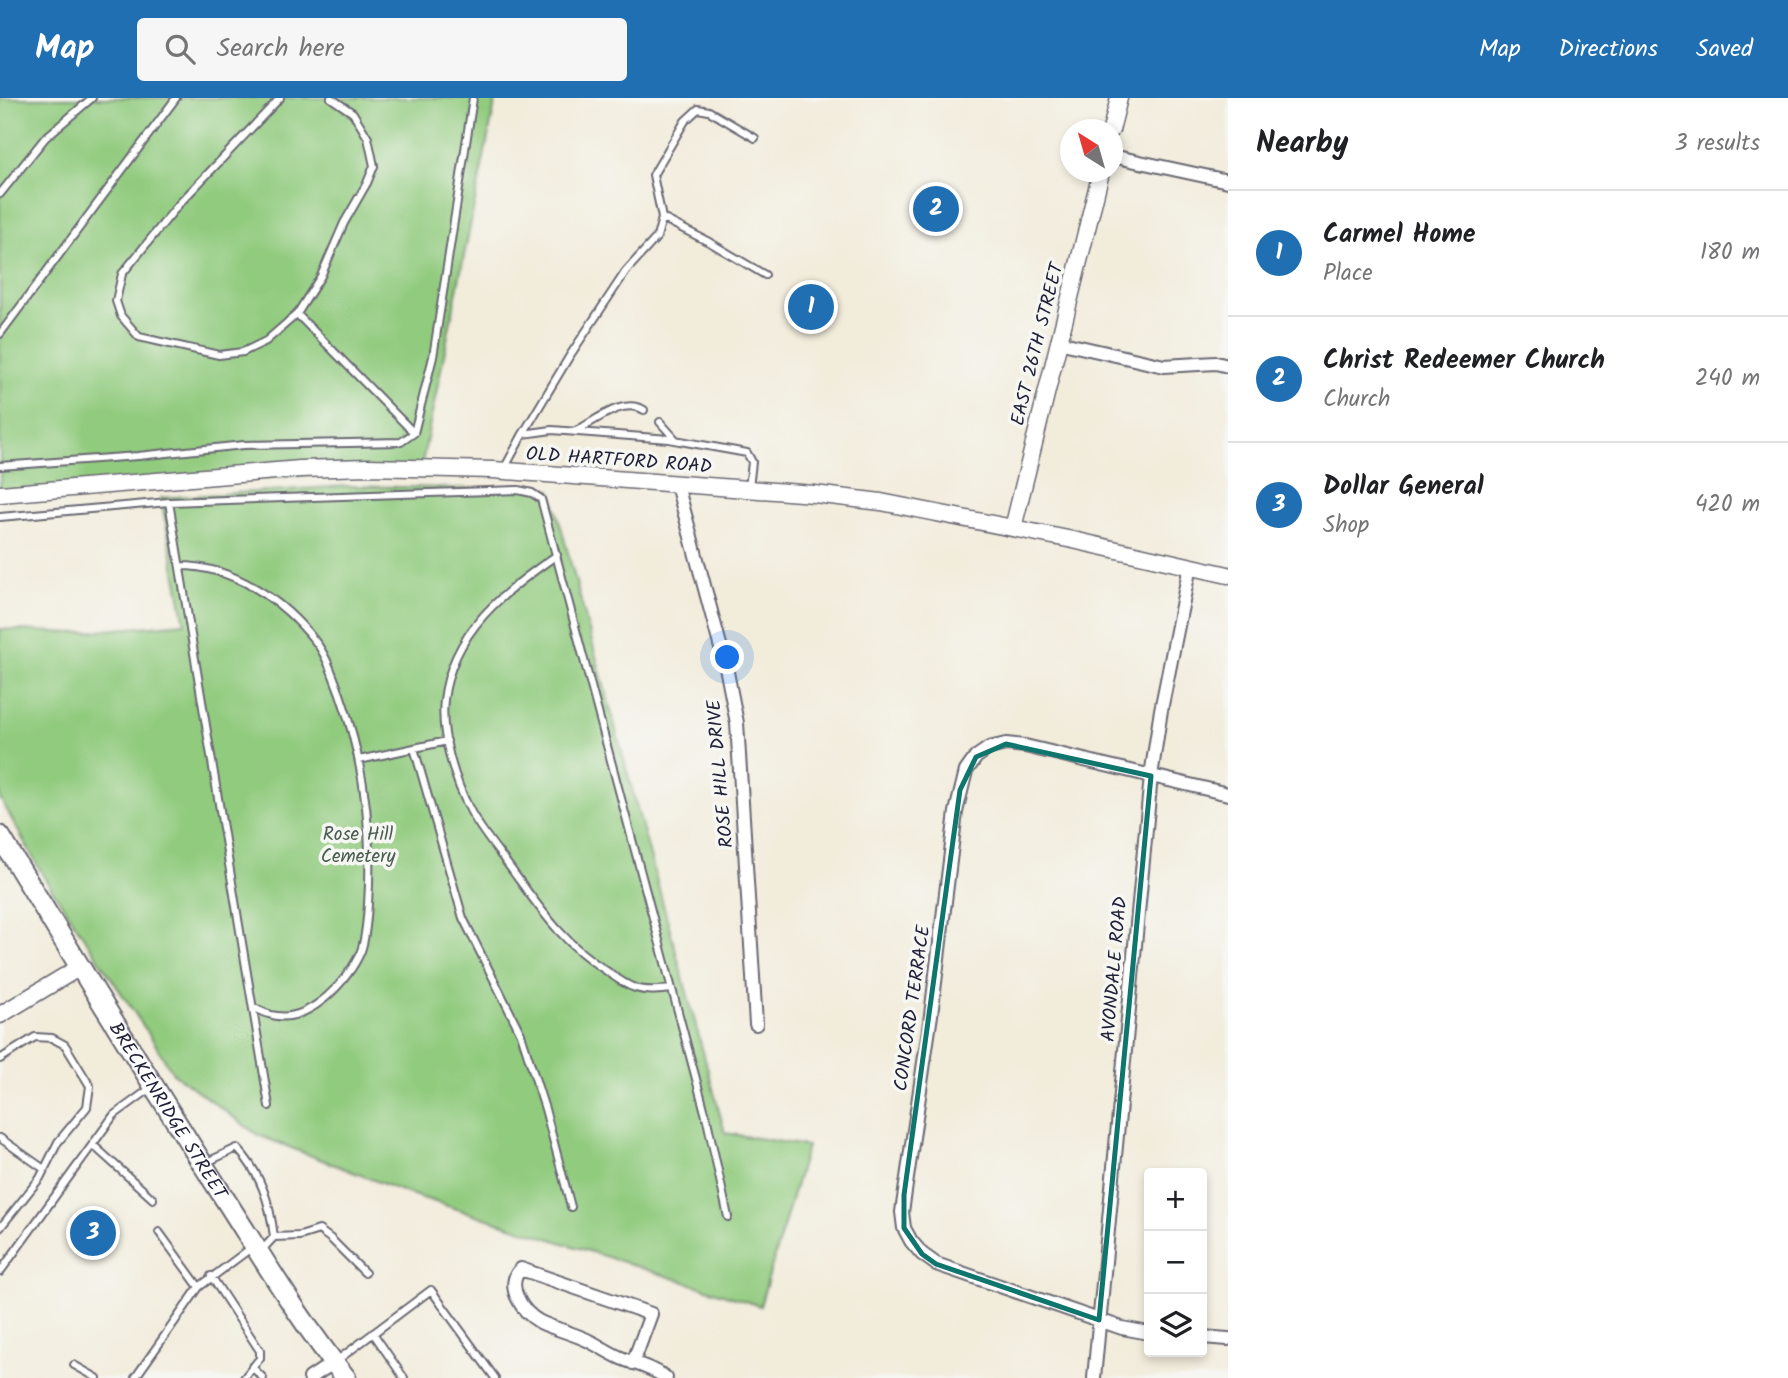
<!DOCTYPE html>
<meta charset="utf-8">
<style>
body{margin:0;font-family:Kalam,sans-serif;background:#f6f6f6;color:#202124}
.controls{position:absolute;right:21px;bottom:21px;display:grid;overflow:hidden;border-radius:7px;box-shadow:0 4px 10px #0003}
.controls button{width:63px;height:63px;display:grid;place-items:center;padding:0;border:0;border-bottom:2px solid #e0e0e0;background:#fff;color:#202124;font:35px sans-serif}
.compass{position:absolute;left:1060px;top:21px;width:63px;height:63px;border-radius:50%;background:#fff;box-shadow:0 4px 10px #0003;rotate:323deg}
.you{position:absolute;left:728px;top:560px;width:24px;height:24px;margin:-18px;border:5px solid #fff;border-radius:50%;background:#1a73e8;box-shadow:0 0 0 10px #1a73e833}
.badge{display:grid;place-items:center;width:46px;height:46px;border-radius:50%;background:#1f6fb2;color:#fff;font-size:23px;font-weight:700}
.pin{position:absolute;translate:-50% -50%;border:4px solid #fff;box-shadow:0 2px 7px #0006}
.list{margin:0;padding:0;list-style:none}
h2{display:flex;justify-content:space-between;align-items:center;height:91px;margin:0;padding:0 28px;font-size:30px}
h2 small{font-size:23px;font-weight:400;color:#757577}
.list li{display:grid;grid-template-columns:46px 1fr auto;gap:21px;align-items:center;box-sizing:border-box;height:126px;padding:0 28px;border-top:2px solid #e0e0e0}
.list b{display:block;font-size:26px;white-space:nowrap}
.list p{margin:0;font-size:23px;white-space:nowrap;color:#757577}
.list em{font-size:23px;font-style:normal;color:#757577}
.icon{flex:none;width:38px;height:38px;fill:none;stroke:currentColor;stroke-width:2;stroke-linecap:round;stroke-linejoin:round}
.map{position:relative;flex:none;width:1228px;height:1280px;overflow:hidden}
header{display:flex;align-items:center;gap:42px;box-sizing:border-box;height:98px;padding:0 35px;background:#1f6fb2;color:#fff}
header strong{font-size:33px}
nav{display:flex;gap:38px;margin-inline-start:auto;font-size:24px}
.search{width:490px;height:63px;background:#f6f6f6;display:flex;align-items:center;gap:18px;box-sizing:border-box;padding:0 24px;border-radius:7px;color:#757577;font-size:26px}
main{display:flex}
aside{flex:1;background:#fff}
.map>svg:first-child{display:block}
</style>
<header>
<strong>Map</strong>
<div class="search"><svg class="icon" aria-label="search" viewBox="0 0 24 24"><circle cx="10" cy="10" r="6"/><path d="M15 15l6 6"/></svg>Search here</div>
<nav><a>Map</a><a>Directions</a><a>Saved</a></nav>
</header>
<main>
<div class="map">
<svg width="1228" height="1280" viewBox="0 0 1228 1280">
<rect width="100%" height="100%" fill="#f6f6f2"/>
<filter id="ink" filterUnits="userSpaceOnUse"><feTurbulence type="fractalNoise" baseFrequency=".0143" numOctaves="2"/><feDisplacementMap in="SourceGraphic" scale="14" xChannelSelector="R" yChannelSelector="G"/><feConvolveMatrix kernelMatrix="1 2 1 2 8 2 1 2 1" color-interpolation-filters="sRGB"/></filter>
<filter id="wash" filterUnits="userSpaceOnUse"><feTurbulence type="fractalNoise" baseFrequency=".00686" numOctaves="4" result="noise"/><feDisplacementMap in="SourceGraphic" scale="28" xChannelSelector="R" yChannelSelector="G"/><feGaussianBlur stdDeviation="1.57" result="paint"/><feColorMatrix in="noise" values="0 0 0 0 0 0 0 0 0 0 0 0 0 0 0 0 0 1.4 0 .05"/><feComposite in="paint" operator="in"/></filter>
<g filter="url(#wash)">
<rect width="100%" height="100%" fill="#f2ecdb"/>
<path fill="#91cb7e" stroke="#5a765c" stroke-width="2" d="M 0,0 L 496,0 L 421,370 L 0,396 Z
M 345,388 L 551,392 L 725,1035 L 807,1048 L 760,1208 L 407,1095 L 258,1037 L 173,975 L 152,941 L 45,781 L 0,700 L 0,531 L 73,535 L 185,525 L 161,400 Z"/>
</g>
<g filter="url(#ink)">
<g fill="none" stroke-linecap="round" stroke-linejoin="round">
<defs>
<path id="lane" d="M 280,0 L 179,106 L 122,176 L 116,203 L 121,218 L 139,239 L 219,257 L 243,254 L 266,243 L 297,216 L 321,178 L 344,125 L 367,85 L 374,68 L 368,40 L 353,15 L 331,0
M 0,96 L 45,40 L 92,0
M 662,120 L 709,144 L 765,177
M 0,236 L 176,0
M 660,324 L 676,342
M 576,333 C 595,323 623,299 644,312
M 414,335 L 433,259 L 473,0
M 523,336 L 569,259 L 626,173 L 657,139 L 662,120 L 653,77 L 685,23 L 698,11 L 709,13 L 755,40
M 0,368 L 138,358 L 244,347 L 401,344 L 414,335 L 297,216
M 503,373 L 523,336 L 552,332 L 669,341 L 747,355 L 752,364 L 749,390
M 169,404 L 518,392 L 532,395 L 541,401 L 707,1022 L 728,1119
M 0,419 L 169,404 L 269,1008
M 557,457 C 504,493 452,534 444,602 C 440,636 455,684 471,714 C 483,736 500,755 514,775 C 544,816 564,846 608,874 C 616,880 626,887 635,890 C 647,894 660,892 672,891
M 180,468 C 233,468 283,502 315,543 C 327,558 333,578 340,596 C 364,664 373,734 368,806 C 367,821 366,839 361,853 C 349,882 311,923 277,918 C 269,917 260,913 253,909
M 414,650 L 463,820 L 521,936 L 545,1011 L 571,1109
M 359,662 L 447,643
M 0,961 L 35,939 L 52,940 L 65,947 L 90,988 L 87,1009 L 58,1044 L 40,1080 L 0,1130
M 0,1040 L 44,1071
M 93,1047 L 153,1101
M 205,1065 L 237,1050 C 261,1075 270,1105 274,1139 L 261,1153
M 159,1134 L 199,1189
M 274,1139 L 300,1138 L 319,1132 L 331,1141 L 365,1175
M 0,1174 L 114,1017 L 151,990
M 211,1178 L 260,1253 L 260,1260 L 244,1280
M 373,1235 L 404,1280
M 335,1264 L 431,1192 L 495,1280
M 74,1267 L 97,1280
M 252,1269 L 263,1280
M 135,1280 L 199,1189 L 251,1150"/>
<path id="street" d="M 1112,58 L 1228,83
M 1058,244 L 1164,268 L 1216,265 L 1228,268
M 677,387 L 726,569 L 737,625 L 756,926
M 1149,1235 L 1122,1230 L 936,1166 L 922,1156 L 911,1143 L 904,1130 L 902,1114 L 931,917 L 956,714 L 966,673 L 976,659 L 989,650 L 1006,646 L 1025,648 L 1228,696
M 1202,1239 L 1228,1241
M 633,1265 L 651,1216 L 521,1171 C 504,1187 522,1214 540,1224 C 555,1231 572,1235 587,1242 C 598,1247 609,1255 621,1260 C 635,1266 654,1270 666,1280
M 310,1280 L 333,1265
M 1094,1280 L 1151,678 L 1161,612 L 1190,468"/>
<path id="secondary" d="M 1111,32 L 1119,0
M 0,396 L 300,371 L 368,369 L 493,372 L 814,396 L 881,404 L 1073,442 L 1228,477
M 1013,430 L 1101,74
M 0,917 L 80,869"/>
<g id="primary">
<path id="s1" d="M 0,738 C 73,858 146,977 221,1095 C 261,1157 299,1222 346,1280"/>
</g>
</defs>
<use href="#lane" stroke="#6b6973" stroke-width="10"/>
<use href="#street" stroke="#6b6973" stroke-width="16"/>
<use href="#secondary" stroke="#6b6973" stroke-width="19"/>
<use href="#primary" stroke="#6b6973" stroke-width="23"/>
<use href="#lane" stroke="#fff" stroke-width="6"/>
<use href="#street" stroke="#fff" stroke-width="12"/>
<use href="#secondary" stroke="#fff" stroke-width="16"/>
<use href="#primary" stroke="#fff" stroke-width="19"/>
</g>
</g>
<path fill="none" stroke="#0f766e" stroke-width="5" stroke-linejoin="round" d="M 1006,646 L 1151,678 L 1099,1222 L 936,1166 L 922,1156 L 904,1130 L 904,1097 L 960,692 L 976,659 Z"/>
<g text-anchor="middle" stroke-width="7" stroke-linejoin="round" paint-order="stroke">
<g font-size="19" fill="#22223b" stroke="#f6f6f2">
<text transform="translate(1036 246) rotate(-76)" y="7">EAST 26TH STREET</text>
<text transform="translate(619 361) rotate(4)" y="7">OLD HARTFORD ROAD</text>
<text transform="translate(719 676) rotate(-95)" y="7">ROSE HILL DRIVE</text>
<text transform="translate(1113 871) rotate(-85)" y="7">AVONDALE ROAD</text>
<text transform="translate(911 910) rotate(-82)" y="7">CONCORD TERRACE</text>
<text dy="7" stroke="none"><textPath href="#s1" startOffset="322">BRECKENRIDGE STREET</textPath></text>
</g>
<g font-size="19" fill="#495d52" stroke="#f6f6f2">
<text x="358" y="742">Rose Hill<tspan x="358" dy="22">Cemetery</tspan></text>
</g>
</g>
</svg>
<div class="controls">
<button>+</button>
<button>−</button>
<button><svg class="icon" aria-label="layers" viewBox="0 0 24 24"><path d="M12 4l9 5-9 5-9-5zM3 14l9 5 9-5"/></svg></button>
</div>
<svg class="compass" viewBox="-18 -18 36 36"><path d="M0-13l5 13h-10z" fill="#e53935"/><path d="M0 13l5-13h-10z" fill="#757577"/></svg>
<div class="you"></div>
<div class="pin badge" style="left:811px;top:209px">1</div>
<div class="pin badge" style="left:936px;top:111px">2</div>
<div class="pin badge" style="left:93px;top:1135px">3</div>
</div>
<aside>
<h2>Nearby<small>3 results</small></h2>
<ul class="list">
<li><span class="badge">1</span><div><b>Carmel Home</b><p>Place</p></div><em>180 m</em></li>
<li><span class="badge">2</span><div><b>Christ Redeemer Church</b><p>Church</p></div><em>240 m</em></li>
<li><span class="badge">3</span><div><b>Dollar General</b><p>Shop</p></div><em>420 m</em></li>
</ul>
</aside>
</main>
